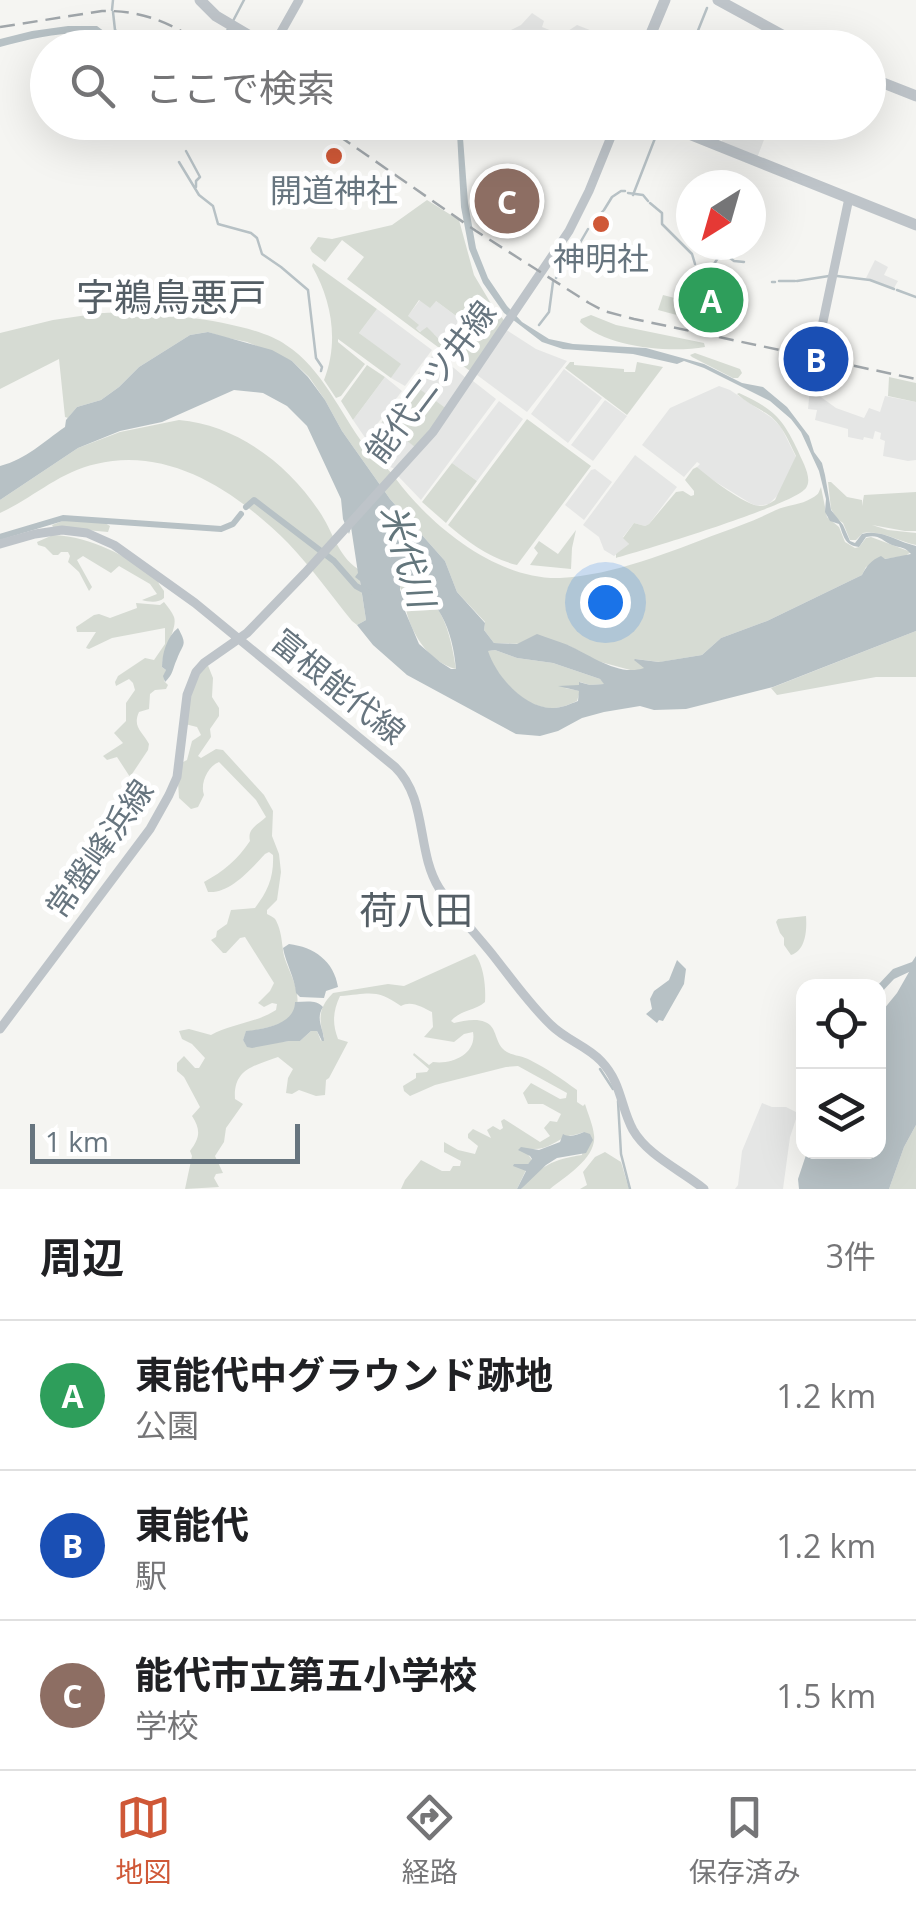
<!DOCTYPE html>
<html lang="ja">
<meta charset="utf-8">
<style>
body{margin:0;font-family:"Open Sans","Noto Sans JP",sans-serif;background:#f6f6f6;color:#202124}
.controls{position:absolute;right:30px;bottom:30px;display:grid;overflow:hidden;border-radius:20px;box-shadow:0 10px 40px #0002}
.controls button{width:90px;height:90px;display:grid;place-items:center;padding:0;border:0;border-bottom:2px solid #e0e0e0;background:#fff;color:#202124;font:50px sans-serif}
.compass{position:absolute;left:676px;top:170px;width:90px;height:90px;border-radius:50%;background:#fff;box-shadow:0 10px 40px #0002;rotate:217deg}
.scale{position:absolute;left:30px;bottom:25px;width:270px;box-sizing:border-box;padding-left:10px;border:5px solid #67757f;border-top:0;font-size:28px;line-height:35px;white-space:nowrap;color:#67757f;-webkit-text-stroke:8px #fff;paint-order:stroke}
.you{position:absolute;left:605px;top:602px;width:35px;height:35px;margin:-25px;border:8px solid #fff;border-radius:50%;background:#1a73e8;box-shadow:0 0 0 15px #1a73e833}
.badge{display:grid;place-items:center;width:65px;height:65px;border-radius:50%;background:#cf5837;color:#fff;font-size:32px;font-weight:700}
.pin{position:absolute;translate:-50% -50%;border:5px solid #fff;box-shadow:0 2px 10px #0006}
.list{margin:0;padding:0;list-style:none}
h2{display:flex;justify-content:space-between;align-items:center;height:130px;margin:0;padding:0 40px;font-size:42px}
h2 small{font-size:32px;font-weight:400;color:#757577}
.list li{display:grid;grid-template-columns:65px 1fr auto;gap:30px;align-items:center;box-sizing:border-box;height:150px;padding:0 40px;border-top:2px solid #e0e0e0}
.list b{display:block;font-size:38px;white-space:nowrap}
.list p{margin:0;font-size:32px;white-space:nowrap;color:#757577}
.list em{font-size:32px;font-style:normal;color:#757577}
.icon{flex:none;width:55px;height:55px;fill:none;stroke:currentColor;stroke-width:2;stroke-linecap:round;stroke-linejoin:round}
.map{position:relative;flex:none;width:916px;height:1189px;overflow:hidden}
.search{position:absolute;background:#fff;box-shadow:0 10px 40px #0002;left:30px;right:30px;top:30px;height:110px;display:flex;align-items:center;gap:25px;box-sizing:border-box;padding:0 35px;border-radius:55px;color:#757577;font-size:38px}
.sheet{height:580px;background:#fff}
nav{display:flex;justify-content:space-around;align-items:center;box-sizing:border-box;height:140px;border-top:2px solid #e0e0e0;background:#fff;font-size:28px;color:#757577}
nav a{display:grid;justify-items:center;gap:5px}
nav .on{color:#cf5837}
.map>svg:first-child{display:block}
</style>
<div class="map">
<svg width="916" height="1189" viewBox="0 0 916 1189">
<rect width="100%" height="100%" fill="#f5f5f2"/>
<path fill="#e5e6e5" d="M 532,13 L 544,21 L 542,27 L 562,35 L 577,25 L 633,47 L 513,47 L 515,45 L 510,34 L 511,30 L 521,25 Z
M 730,123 L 765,137 L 757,158 L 721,143 Z
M 499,179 L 530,196 L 515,224 L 483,207 Z
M 875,260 L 888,267 L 884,275 L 898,281 L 894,288 L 866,278 Z
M 420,300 L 436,301 L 467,324 L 470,327 L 457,345 L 439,339 L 434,334 L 421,332 L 416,328 L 407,317 Z
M 377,309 L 432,350 L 405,386 L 391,378 L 400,365 L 359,333 Z
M 505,329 L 536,349 L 567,361 L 527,412 L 477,375 L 477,372 Z
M 435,352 L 467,379 L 447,409 L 411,383 Z
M 564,369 L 602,398 L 568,443 L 531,414 Z
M 385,377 L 402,391 L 366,439 L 353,420 Z
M 470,381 L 473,381 L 496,399 L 421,500 L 398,476 Z
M 719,386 L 730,390 L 772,418 L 781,427 L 796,457 L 780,493 L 769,504 L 757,506 L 750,503 L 706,476 L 697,467 L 700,464 L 697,462 L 684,477 L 642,445 L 670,408 Z
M 810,389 L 836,408 L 864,418 L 869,408 L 880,412 L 885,396 L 916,402 L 916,460 L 908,461 L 883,456 L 885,441 L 880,439 L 881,433 L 875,431 L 873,439 L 864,437 L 863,440 L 848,437 L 848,429 L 815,420 L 817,410 L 808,409 Z
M 605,400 L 627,416 L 593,461 L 571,445 Z
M 499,401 L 523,419 L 477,481 L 452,463 Z
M 382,422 L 416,447 L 395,469 L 388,466 L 368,442 Z
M 635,455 L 677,487 L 649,524 L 645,526 L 634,523 L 623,537 L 629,544 L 614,556 L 604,550 L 599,537 L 583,525 Z
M 595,469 L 612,482 L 584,520 L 565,505 L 591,470 Z
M 762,1103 L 772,1107 L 786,1107 L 798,1113 L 790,1137 L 783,1189 L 735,1189 L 738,1185 L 742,1151 Z"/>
<path fill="#d6dbd3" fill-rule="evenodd" d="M 427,200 L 459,220 L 474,275 L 490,302 L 506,323 L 470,371 L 347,279 L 364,257 L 342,240 L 325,262 L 312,252 L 310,248 L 318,237 L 332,239 L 392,225 ZM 419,300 L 430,308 L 436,301 L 467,324 L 470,327 L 456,345 L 439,339 L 427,327 L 420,332 L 416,328 L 419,325 L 408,316 Z
M 313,263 L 377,309 L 359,333 L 401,364 L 391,378 L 338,339 L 338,342 L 365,364 L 341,396 L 336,398 L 324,380 C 339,342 332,301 312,266 Z
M 706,269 L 730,276 L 718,326 L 658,310 L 663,295 L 698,304 Z
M 101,313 C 146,311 249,319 286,345 C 322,368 340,413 365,446 C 374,458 388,467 396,479 C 431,526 497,580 560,578 C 615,575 669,552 720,533 C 739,526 758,519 776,510 C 787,505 801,505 812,498 C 819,494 818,494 821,487 L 827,517 L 839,527 L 845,542 L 855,548 L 859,547 L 866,538 L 871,537 L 911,552 L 905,556 L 884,559 L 866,567 L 862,575 L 767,621 L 721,638 L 702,655 L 660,662 L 635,659 L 647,668 L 634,671 L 597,661 L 568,645 L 494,643 L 484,630 L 485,622 L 457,592 L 445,561 L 390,499 L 342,431 L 325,400 L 309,377 L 292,361 L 247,342 L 223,337 L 208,332 L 190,335 L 139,367 L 119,387 L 101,400 L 77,407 L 68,418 L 65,417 L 59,359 L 0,389 L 0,333 L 53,320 Z
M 591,315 L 616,325 L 704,343 L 705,347 C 671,353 607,348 580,322 L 581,319 Z
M 695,353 L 740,369 L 742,373 L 738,378 L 733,378 L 692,357 L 690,355 Z
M 570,362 L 574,362 L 574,365 L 624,369 L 624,372 L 635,372 L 637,362 L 663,367 L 627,415 L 565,368 Z
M 367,365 L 385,377 L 353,420 L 341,401 Z
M 418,375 L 426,381 L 421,390 L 447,409 L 415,447 L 382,422 Z
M 889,377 L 916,383 L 916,402 L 888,396 Z
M 739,393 C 773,409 782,417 798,451 C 802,461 813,478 806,488 C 794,505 645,550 616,558 L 616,554 L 629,544 L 623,538 L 634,523 L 645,526 L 649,524 L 676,492 L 683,491 L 691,496 L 694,495 L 694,491 L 685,480 L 693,469 L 697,467 C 708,477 746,506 760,506 C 767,506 770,503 775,500 L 796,456 C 788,440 782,423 766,413 C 756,407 746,402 737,394 Z
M 527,419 L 591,466 L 517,565 C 491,559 468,542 448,525 Z
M 179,420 C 237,425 288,464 319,511 C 333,531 337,555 358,569 L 366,620 L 357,625 L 352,621 C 331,595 311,567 288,543 C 238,493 170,446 96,464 C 59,472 33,498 0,513 L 0,500 L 78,448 L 120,432 Z
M 452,463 L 477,481 L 446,523 L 422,502 Z
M 828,482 L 831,482 L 847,497 L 862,500 L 862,506 L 864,495 L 916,492 L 916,531 L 905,531 L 872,525 L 888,530 L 916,533 L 916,545 C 897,541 882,530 863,533 L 856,540 L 850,540 L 843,523 L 837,519 L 831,509 Z
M 65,520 L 105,523 L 110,526 L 108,532 L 53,527 L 52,525 Z
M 576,530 L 572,548 L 571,569 L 530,565 L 538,553 L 534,548 L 539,541 L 558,554 Z
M 53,535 C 94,537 124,556 157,577 L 159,584 L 164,591 L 164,598 C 159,603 149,602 142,600 L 157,594 L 150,584 L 119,566 L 111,573 L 83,556 L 77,560 L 92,587 L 89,591 L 79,572 L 68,562 L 70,556 L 68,552 L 61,552 L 58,555 L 53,555 L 45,547 L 38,545 L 37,542 Z
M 399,581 C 442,593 450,631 456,669 C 428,662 409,631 405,604 C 404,596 400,590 399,581 Z
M 164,602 C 168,607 172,612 174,617 C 178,629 162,651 162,667 L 166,670 L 164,681 L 168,685 L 166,689 L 155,690 L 150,694 L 149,709 L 139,712 C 132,727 143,732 149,744 L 148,750 L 130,777 L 117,757 L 107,760 L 103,756 L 123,743 L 114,733 L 126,721 L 126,703 L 135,690 L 133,683 L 129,679 L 116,686 L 115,682 L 118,676 L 145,658 L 154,660 L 165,644 L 165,628 L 112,638 L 89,649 L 86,648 L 87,646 L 96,632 L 77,632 L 76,627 L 94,615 L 99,614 L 110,618 L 137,608 L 136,603 L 160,605 Z
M 916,631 L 916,677 L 876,677 L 777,695 L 771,688 Z
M 495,650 L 517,658 L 553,663 L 600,679 L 605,684 L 590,685 L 580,682 L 580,686 L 565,688 L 580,691 L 577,701 C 570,704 562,708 553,708 C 524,709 496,676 487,651 Z
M 207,663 L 213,678 L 212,697 L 219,708 L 219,716 L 210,729 L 211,737 L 198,756 L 201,758 L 216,749 L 223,750 L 264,795 L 273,811 L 272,836 L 279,854 L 281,872 L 277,900 L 267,910 L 267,914 C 274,918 275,917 278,925 C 282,935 282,946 284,956 C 289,973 302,991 296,1010 C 291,1025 260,1029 246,1032 L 243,1040 L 247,1046 L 289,1041 L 300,1041 L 311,1031 L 317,1031 L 321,1041 L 324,1037 C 318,1018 319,1007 333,993 L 388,984 L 404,986 L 475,954 C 484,966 486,987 485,1002 C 475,1011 460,1010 451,1021 L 454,1023 C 463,1021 476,1018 485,1022 C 498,1026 494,1045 507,1052 C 514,1056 523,1056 530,1060 C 546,1068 562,1079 577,1090 L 577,1102 L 583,1106 L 585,1104 C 588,1114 593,1125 594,1135 C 597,1158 566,1176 550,1189 L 521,1189 C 539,1166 554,1159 582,1155 L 584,1132 C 579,1134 574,1135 568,1136 C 555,1141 548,1150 531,1149 L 527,1153 L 532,1160 L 528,1164 L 515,1164 L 526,1170 L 517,1189 L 401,1189 L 405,1180 L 421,1160 L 442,1171 L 450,1171 L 453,1166 L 460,1166 L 461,1161 L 444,1152 L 444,1142 L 458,1150 L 475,1154 L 478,1146 L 468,1138 L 468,1134 L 473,1129 L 491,1138 L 487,1130 L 493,1126 L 500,1130 L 503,1128 L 501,1121 L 504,1119 L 540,1142 L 550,1136 L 544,1128 L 550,1121 L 557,1122 L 561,1114 L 543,1104 L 528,1104 L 523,1093 L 531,1083 L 560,1099 L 566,1098 L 567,1093 L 518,1066 L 506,1067 L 435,1085 L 410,1096 L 404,1091 L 403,1086 L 416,1078 L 416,1073 L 427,1072 L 429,1069 L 413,1055 L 414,1053 L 429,1065 L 433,1062 C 452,1065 477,1054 473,1032 L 464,1034 L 454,1042 L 424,1037 L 433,1027 L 432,1012 C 422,1007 411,1000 401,1006 C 376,988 369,994 340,996 C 333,1011 332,1023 338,1039 L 348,1042 L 329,1078 L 326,1080 L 325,1095 L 316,1096 L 299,1090 L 292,1094 L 286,1093 L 288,1078 L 293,1069 L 278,1057 C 254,1066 233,1069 235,1099 L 243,1104 L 226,1128 L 224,1142 L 215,1156 L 223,1173 L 216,1174 L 214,1178 L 219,1187 L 185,1189 L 192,1156 L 190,1151 C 200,1138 201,1130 192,1116 L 200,1107 L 184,1077 L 177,1071 L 177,1063 L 184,1056 L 195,1068 L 199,1068 L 205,1058 L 192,1044 L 182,1039 L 179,1031 L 189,1029 L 211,1035 C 231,1024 256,1023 276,1010 L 277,1004 L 272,1003 L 264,1007 L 258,1003 L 270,991 L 274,983 L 245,937 L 240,938 L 226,953 L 223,953 L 211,940 L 216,937 L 217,931 L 227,924 L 231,910 L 255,908 C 268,891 274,877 273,855 L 269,852 L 265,854 C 251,869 230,894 208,892 L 204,882 C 224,871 237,860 250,841 C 247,828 258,825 266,817 L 256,800 L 219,762 C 207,767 200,784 204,795 L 198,807 L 191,809 L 179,798 L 178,782 L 183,762 L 187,760 L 192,741 L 201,735 L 197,727 L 185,724 L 190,688 Z
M 806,916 C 807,930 806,950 791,955 L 784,945 L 784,938 L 780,933 L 776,922 L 778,919 Z
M 916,1125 L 916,1189 L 889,1189 L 904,1147 Z
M 605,1152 L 621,1162 L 629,1189 L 580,1189 L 587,1185 L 583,1172 L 595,1157 Z"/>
<path fill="#b7c1c5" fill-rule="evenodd" d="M 68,26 L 97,26 L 109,35 C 72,29 36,37 0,47 L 0,39 L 32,31 Z
M 454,123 L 462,125 L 468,203 L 476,248 L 488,278 L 507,306 L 522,322 L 549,339 L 573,344 L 646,348 L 704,364 L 742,383 L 763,387 L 787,407 L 809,436 L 814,452 L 822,463 L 825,475 L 831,510 L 843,525 L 850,541 L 855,543 L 862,534 C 882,529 897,542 916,546 L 916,631 L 773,687 L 686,709 L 654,710 L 640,706 L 604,712 L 582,718 L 558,731 L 540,736 L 516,734 L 407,675 L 373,645 L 357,625 L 366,620 L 360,581 L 355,577 L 358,573 L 351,527 L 349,534 L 343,519 L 341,499 L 307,426 L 287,406 L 263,393 L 234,390 L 162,422 L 120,431 L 78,448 L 0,500 L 0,466 C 27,459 43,442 65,427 L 66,420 L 77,407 L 101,400 L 119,387 L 139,367 L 190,335 L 208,332 L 272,350 L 292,361 L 308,377 L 325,400 L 342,431 L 390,499 L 445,561 L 457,592 L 485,623 L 484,630 L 494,643 L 517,644 L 537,634 C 547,638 558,641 568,645 C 590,655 619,677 644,668 L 634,660 L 635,659 L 659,662 L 702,655 L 721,638 L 767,621 L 862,575 C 866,567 871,560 881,556 L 885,559 L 911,554 C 905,547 901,548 892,545 C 881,540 879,534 866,537 L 859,547 C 844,545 844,536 839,524 L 830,521 L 825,512 L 826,499 L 819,471 L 801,432 L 791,419 L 770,401 L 704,368 L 684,361 L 677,364 L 633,354 L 563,349 L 542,342 L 504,313 L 483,283 L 469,249 L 461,207 L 457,133 ZM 400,582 C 439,592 453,632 456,669 L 451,669 L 440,662 L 419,644 L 405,611 L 409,610 L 400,590 ZM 495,650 L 517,658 L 553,663 L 600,679 L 604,684 L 590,685 L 579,682 L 579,685 L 558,686 L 579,691 L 578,701 C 570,704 562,708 553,708 C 525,709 496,676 488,651 Z
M 178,628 C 188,646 183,643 177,659 C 172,670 174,673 165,682 L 163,676 L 166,670 L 162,667 C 162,654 167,636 178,628 Z
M 289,944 C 314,947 334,961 338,987 L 326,991 L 324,998 L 300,997 L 296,993 C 295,978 286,964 283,948 Z
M 916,956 L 916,1125 L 904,1147 L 889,1189 L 799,1189 L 798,1179 L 807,1152 L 878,1152 L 879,1015 L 897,993 L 909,972 L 894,979 L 879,995 L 877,986 L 893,969 L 912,962 Z
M 677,960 L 686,969 L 684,984 L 663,1021 L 659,1020 L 657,1023 L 646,1014 L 652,1009 L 650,999 L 654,991 L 669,980 Z
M 295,1002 C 305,1002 316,999 323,1007 C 315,1019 324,1029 324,1041 L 322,1041 L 317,1031 L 311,1031 L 300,1041 L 289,1041 L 252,1048 L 247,1047 L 243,1040 L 246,1031 C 265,1029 295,1024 295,1002 Z
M 584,1132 L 590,1134 L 593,1140 L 586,1153 L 557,1158 L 546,1165 L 521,1189 L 517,1189 L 526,1171 L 513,1166 L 514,1164 L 528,1164 L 532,1159 L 530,1156 L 518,1150 L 521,1147 L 539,1150 L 560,1142 L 563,1134 C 570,1138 576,1135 584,1132 Z"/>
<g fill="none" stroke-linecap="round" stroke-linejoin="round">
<path stroke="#b7c1c5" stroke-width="2.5" d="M 112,10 L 113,0
M 113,12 L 115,30 L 138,48
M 233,21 L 244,0
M 106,34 L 122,48
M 218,48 L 229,27
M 691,48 L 707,8
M 186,151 L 200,177 L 196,181 L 196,187
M 179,162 L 199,195 L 213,206 L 218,224 L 251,233 L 257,238 L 262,254 L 281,267 L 308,290 L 316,358 L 322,367 L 321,371
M 628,193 L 643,195 L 648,201
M 633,195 L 659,128
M 650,203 L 662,213 L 662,224 L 692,254 L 695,264
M 592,223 L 604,210 L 612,197 L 621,191 L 625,191
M 705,266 L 714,264 L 722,252 L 734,261 L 744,262
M 837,276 L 870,280 L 894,289
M 556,278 L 573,255 L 588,229
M 779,281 L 795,281
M 797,281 L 829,276
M 772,282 L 775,282
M 897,290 L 916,297
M 539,325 L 549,312 L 553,282
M 600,1069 L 613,1089
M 618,1101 L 621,1154 L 630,1189"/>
<path stroke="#b7c1c5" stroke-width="6" d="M 246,507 L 254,500 L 334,561 L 356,586 L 369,593
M 0,537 L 63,518 L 221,529 L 233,524 L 241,514"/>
<path stroke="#bec4c9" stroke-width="9" d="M 272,48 L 299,0
M 820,336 L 849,198
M 0,544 L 35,534 L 62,530 L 87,533 L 114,545 L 195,603 L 395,767 C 428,799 416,851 439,888 C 454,911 475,933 492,954 C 511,978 529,1004 551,1025 C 566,1040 587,1046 601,1061 C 622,1083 620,1106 633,1130 C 648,1156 681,1170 704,1189
M 0,1029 L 150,829 L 169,795 L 177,777 L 187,695 L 196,672 L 204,663 L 247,633 L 305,573 L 433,432 L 569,231 L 589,191 L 617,122"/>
<path stroke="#bec4c9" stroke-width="11" d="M 200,0 L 216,16 L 270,48
M 718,0 L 806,48
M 398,48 C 423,38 446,39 470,48
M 645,48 L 665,0
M 868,77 L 916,96
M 659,122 L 916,225"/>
<path stroke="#a0a6aa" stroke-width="2.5" stroke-dasharray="15 8" stroke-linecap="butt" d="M 0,27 L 102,11 C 144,10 174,24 208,48
M 319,122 L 476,231 L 589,303 L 604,311 L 634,319 L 916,379"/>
</g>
<g fill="#cf5837" stroke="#fff" stroke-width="4">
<circle cx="334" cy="156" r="10"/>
<circle cx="601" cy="224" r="10"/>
</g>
<g text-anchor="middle" stroke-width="10" stroke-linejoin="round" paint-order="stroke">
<g font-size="32" fill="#67757f" stroke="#fff">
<text x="334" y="202">開道神社</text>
<text x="601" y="270">神明社</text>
</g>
<g font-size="32" fill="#67757f" stroke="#fff">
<text transform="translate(431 382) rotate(-53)" y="11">能代二ツ井線</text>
<text transform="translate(338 687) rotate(39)" y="11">富根能代線</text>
<text transform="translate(100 849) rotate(-55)" y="11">常盤峰浜線</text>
</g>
<g font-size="35" font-style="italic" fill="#63767c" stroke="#fff">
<text transform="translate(407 556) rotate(73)" y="12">米代川</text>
</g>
<g font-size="38" fill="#545e65" stroke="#fff">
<text x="171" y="311">字鵜鳥悪戸</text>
<text x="416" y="924">荷八田</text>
</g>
</g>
</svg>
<div class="controls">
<button><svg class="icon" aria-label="locate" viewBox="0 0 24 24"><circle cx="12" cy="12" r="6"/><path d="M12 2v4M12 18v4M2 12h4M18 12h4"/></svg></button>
<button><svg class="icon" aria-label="layers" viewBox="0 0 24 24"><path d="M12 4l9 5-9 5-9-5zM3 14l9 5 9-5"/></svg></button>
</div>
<svg class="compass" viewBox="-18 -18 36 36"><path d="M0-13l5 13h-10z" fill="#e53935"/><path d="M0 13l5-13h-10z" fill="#757577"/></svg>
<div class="scale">1 km</div>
<div class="you"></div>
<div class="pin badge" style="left:711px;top:300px;background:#2e9e5b">A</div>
<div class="pin badge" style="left:816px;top:359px;background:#1a4fb4">B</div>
<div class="pin badge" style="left:507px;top:201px;background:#8d6e63">C</div>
<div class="search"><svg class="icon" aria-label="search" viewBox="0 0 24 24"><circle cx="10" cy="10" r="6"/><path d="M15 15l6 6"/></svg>ここで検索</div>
</div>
<section class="sheet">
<h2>周辺<small>3件</small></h2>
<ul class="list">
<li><span class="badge" style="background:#2e9e5b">A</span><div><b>東能代中グラウンド跡地</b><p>公園</p></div><em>1.2 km</em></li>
<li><span class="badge" style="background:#1a4fb4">B</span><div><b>東能代</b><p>駅</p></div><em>1.2 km</em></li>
<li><span class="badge" style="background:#8d6e63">C</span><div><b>能代市立第五小学校</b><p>学校</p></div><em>1.5 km</em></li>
</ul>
</section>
<nav>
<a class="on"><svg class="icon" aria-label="map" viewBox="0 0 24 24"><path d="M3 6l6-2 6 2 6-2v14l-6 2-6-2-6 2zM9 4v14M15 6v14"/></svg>地図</a>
<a><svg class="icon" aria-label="directions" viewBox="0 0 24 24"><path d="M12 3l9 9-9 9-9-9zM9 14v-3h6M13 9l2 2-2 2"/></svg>経路</a>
<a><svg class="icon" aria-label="saved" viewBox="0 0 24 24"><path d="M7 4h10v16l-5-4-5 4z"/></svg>保存済み</a>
</nav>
